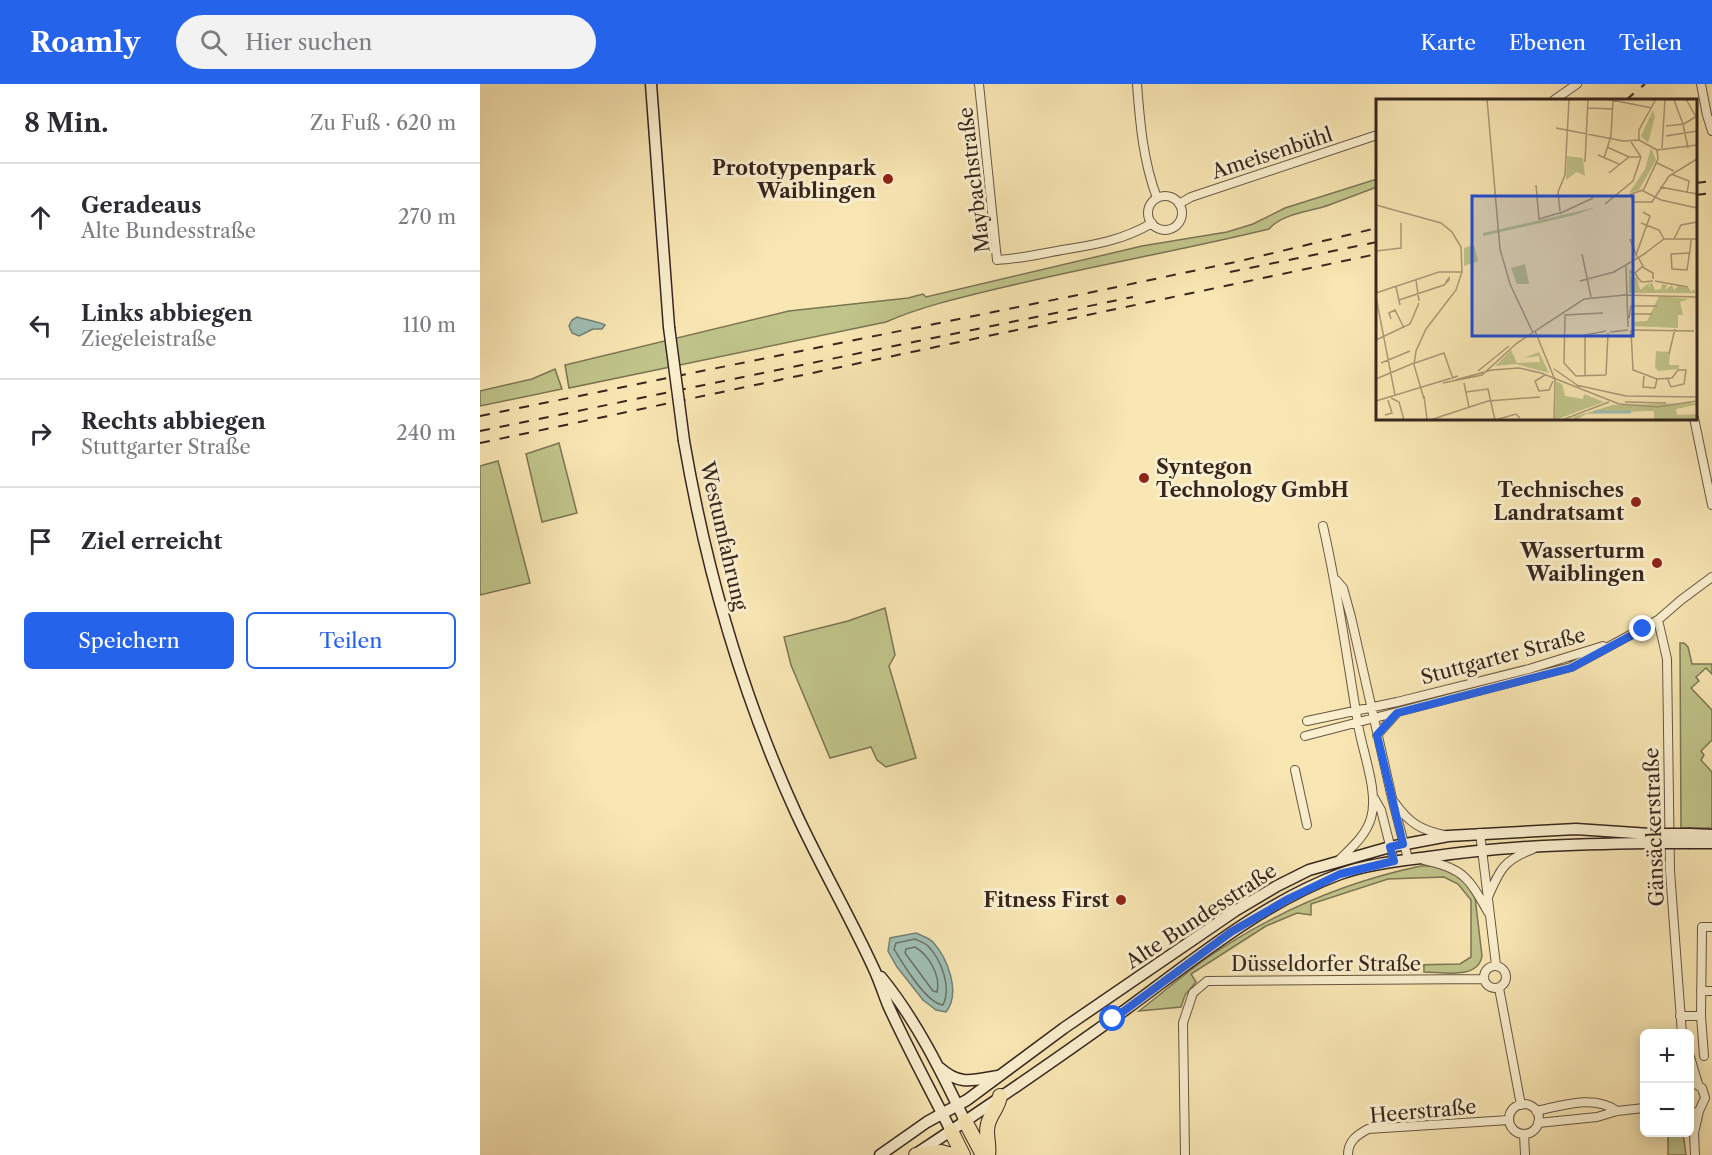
<!DOCTYPE html>
<html lang="de">
<meta charset="utf-8">
<style>
body{margin:0;font-family:"Libre Caslon Text",serif;background:#f2f2f3;color:#2b2b33}
.controls{position:absolute;right:18px;bottom:18px;display:grid;overflow:hidden;border-radius:9px;box-shadow:0 3px 15px #0003}
.controls button{width:54px;height:54px;display:grid;place-items:center;padding:0;border:0;border-bottom:2px solid #e1e1e2;background:#fff;color:#2b2b33;font:30px sans-serif}
.stop{position:absolute;width:18px;height:18px;margin:-14px;border:4px solid #2563eb;border-radius:50%;background:#fff}
.stop.end{background:#2563eb;border-color:#fff;box-shadow:0 2px 6px #0008}
.list{margin:0;padding:0;list-style:none}
h2{display:flex;justify-content:space-between;align-items:center;height:78px;margin:0;padding:0 24px;font-size:26px}
h2 small{font-size:20px;font-weight:400;color:#7c7c81}
.list li{display:grid;grid-template-columns:39px 1fr auto;gap:18px;align-items:center;box-sizing:border-box;height:108px;padding:0 24px;border-top:2px solid #e1e1e2}
.list b{display:block;font-size:22px;white-space:nowrap}
.list p{margin:0;font-size:20px;white-space:nowrap;color:#7c7c81}
.list em{font-size:20px;font-style:normal;color:#7c7c81}
.actions{display:flex;gap:12px;padding:18px 24px}
.actions a{flex:1;padding:14px 0;border:2px solid #2563eb;border-radius:9px;text-align:center;font-size:21px;color:#2563eb}
.actions .main{background:#2563eb;color:#fff}
.icon{flex:none;width:33px;height:33px;fill:none;stroke:currentColor;stroke-width:2;stroke-linecap:round;stroke-linejoin:round}
.map{position:relative;flex:none;width:1232px;height:1071px;overflow:hidden}
header{display:flex;align-items:center;gap:36px;box-sizing:border-box;height:84px;padding:0 30px;background:#2563eb;color:#fff}
header strong{font-size:28px}
nav{display:flex;gap:33px;margin-inline-start:auto;font-size:21px}
.search{width:420px;height:54px;background:#f2f2f3;display:flex;align-items:center;gap:15px;box-sizing:border-box;padding:0 21px;border-radius:33px;color:#7c7c81;font-size:22px}
main{display:flex}
aside{flex:1;background:#fff}
.map>svg:first-child{display:block}
</style>
<header>
<strong>Roamly</strong>
<div class="search"><svg class="icon" aria-label="search" viewBox="0 0 24 24"><circle cx="10" cy="10" r="6"/><path d="M15 15l6 6"/></svg>Hier suchen</div>
<nav><a>Karte</a><a>Ebenen</a><a>Teilen</a></nav>
</header>
<main>
<aside>
<h2>8 Min.<small>Zu Fuß · 620 m</small></h2>
<ul class="list">
<li><svg class="icon" aria-label="ahead" viewBox="0 0 24 24"><path d="M12 20V5M6 11l6-6 6 6"/></svg><div><b>Geradeaus</b><p>Alte Bundesstraße</p></div><em>270 m</em></li>
<li><svg class="icon" aria-label="left" viewBox="0 0 24 24"><path d="M17 20v-9H6M10 6l-5 5 5 5"/></svg><div><b>Links abbiegen</b><p>Ziegeleistraße</p></div><em>110 m</em></li>
<li><svg class="icon" aria-label="right" viewBox="0 0 24 24"><path d="M7 20v-9h11M14 6l5 5-5 5"/></svg><div><b>Rechts abbiegen</b><p>Stuttgarter Straße</p></div><em>240 m</em></li>
<li><svg class="icon" aria-label="arrive" viewBox="0 0 24 24"><path d="M6 21V4h12l-3 4 3 4H6"/></svg><div><b>Ziel erreicht</b></div></li>
</ul>
<div class="actions"><a class="main">Speichern</a><a>Teilen</a></div>
</aside>
<div class="map">
<svg width="1232" height="1071" viewBox="0 0 1232 1071">
<rect width="100%" height="100%" fill="#f8e6b3"/>
<filter id="stains"><feTurbulence type="fractalNoise" baseFrequency=".00333" numOctaves="4"/><feColorMatrix values="0 0 0 0 .2 0 0 0 0 .09 0 0 0 0 .02 0 0 0 .5 -.17"/></filter>
<radialGradient id="worn" r=".72"><stop offset=".6" stop-color="#630" stop-opacity="0"/><stop offset="1" stop-color="#630" stop-opacity=".3"/></radialGradient>
<path fill="#c0c48a" stroke="#7c7554" stroke-width="1.5" d="M 897,95 L 897,103 C 881,109 865,115 849,121 C 830,128 803,129 789,145 C 703,166 616,181 529,202 C 487,212 445,221 406,238 L 89,304 L 85,281 L 309,227 L 428,214 L 443,210 L 446,213 L 662,162 L 747,148 L 773,140 L 805,124 Z
M 75,285 L 82,305 L 0,322 L 0,307 L 52,295 Z
M 79,359 L 97,429 L 62,438 L 46,370 Z
M 18,377 L 50,499 L 0,511 L 0,382 Z
M 405,524 L 415,571 L 409,582 L 436,674 L 406,683 L 397,676 L 391,663 L 350,674 L 311,581 L 304,553 L 368,537 Z
M 1200,559 L 1204,559 L 1208,563 L 1212,580 L 1232,580 L 1232,590 L 1226,584 L 1216,593 L 1219,597 L 1211,604 L 1232,626 L 1232,656 L 1221,667 L 1224,671 L 1221,676 L 1232,688 L 1232,744 L 1201,744 Z
M 941,782 L 961,782 L 987,798 L 995,813 L 1002,872 C 998,896 963,888 944,888 L 944,882 L 932,882 L 932,888 L 929,888 L 929,881 L 980,880 L 991,873 L 991,816 L 978,800 L 964,793 L 908,795 L 831,820 L 831,831 L 817,829 L 786,842 L 711,890 L 716,898 L 705,911 L 701,923 L 659,927 C 681,910 702,892 724,876 C 789,831 864,798 941,782 Z
M 1188,1049 L 1203,1049 L 1206,1071 L 1188,1071 Z"/>
<path fill="#9fbeb3" stroke="#758177" stroke-width="1.5" d="M 97,233 C 103,235 120,238 125,241 L 122,245 L 113,245 L 99,252 L 92,249 L 89,242 L 92,236 Z
M 436,849 C 442,852 449,854 453,858 C 468,875 481,909 466,928 L 456,926 L 443,916 L 417,883 L 408,867 L 410,854 Z"/>
<g fill="none" stroke-linecap="round" stroke-linejoin="round">
<path stroke="#6b7268" stroke-width="1.5" d="M 435,855 C 439,857 445,859 448,862 C 461,875 472,904 463,921 C 446,919 423,880 414,865 L 416,859 Z
M 435,863 C 449,871 461,892 457,908 L 453,907 L 425,869 L 426,865 Z"/>
<defs>
<path id="street" d="M 499,0 L 517,176 C 539,175 560,170 582,166 C 614,161 644,156 672,139
M 657,0 C 660,39 663,77 677,114
M 1221,0 L 1227,31 L 1232,47
M 1074,16 L 1097,0
M668 129a17 17 0 1 1 34 0a17 17 0 1 1-34 0Z
M 699,120 L 711,113 L 897,51
M 1214,334 L 1232,421
M 843,442 C 858,507 867,574 878,640 C 882,667 899,708 891,734 C 886,752 870,765 858,777
M 856,496 L 863,504 L 871,533 L 912,714 L 928,775
M 1178,536 L 1187,575 L 1190,787 L 1202,950
M 827,637 L 917,618 L 1049,585 L 1123,562
M 897,651 L 916,630
M 825,652 L 1091,583 L 1178,536 L 1201,516 L 1232,493
M 815,686 L 827,741
M 894,714 L 901,726 L 914,777
M 915,719 C 929,739 941,746 964,751
M 1000,749 L 1016,881
M 944,776 C 983,784 989,794 1008,828
M 1008,813 C 1020,785 1024,776 1053,765
M1004 893a11 11 0 1 1 22 0a11 11 0 1 1-22 0Z
M 1019,904 L 1041,1021
M 1221,907 L 1232,907
M 1200,932 L 1221,932 L 1222,843 L 1232,843
M 1221,932 L 1224,972
M 1210,973 L 1218,1000
M 1210,997 L 1222,1004 L 1225,1014 L 1219,1027 L 1210,1031
M1029 1035a15 15 0 1 1 30 0a15 15 0 1 1-30 0Z
M 1056,1027 C 1081,1022 1114,1010 1137,1027
M 1058,1039 L 1117,1033 L 1137,1027 L 1164,1024
M 1044,1050 L 1045,1071
M 705,1071 L 703,939 L 713,909 L 727,897 L 1003,895
M 868,1071 C 868,1057 877,1051 888,1045 L 1029,1036
M 1215,1071 L 1214,1049 L 1219,1027"/>
<path id="secondary" d="M 171,0 L 189,243
M 204,357 C 226,485 262,611 316,729 C 340,781 369,831 393,883 C 399,895 403,909 408,921 C 427,963 450,1005 471,1047
M 1210,750 L 1232,751
M 1210,759 L 1232,759
M 401,893 C 436,936 461,987 485,1037
M 460,984 C 480,1002 493,996 518,992
M 436,1070 C 507,1023 577,975 645,926 C 712,877 782,819 860,790 C 888,780 919,777 949,773 C 1023,762 1095,760 1170,759
M 400,1071 L 447,1038 L 487,1016 L 584,944 L 755,827 L 797,802 L 829,786 L 910,763 L 968,752 L 1096,745 L 1170,750"/>
<path id="highway" d="M 485,1037 L 503,1071
M 471,1047 L 483,1071
M 436,1071 L 461,1068 L 472,1071
M 508,1071 C 510,1061 505,1051 508,1040 C 511,1029 518,1024 520,1012"/>
</defs>
<use href="#street" stroke="#675643" stroke-width="10"/>
<use href="#secondary" stroke="#37261e" stroke-width="13"/>
<use href="#highway" stroke="#37261e" stroke-width="16"/>
<use href="#street" stroke="#faefce" stroke-width="8"/>
<use href="#secondary" stroke="#faefce" stroke-width="10"/>
<use href="#highway" stroke="#f8e6b3" stroke-width="14"/>
<path stroke="#37261e" stroke-width="2" stroke-dasharray="10 10" stroke-linecap="butt" d="M 1146,16 L 1165,0
M 1216,99 L 1232,97
M 1216,111 L 1232,109
M 750,188 L 897,158
M 0,332 L 632,204 L 760,177 L 897,144
M 0,347 L 653,213
M 0,359 L 897,170"/>
<defs>
<path id="secondary-bridge" d="M 189,243 L 204,357
M 1170,750 L 1210,750
M 1170,759 L 1210,759"/>
</defs>
<use href="#secondary-bridge" stroke="#37261e" stroke-width="13" stroke-linecap="butt"/>
<use href="#secondary-bridge" stroke="#faefce" stroke-width="10"/>
</g>
<g fill="none" stroke-linecap="round" stroke-linejoin="round">
<path stroke="#2563eb" stroke-width="8" d="M 633,935 L 751,848 L 808,815 L 860,790 L 914,777 L 910,763 L 923,760 L 897,651 L 917,629 L 1091,584 L 1163,545"/>
</g>
<g fill="#8f2418" stroke="#faefce" stroke-width="2">
<circle cx="408" cy="95" r="6"/>
<circle cx="664" cy="394" r="6"/>
<circle cx="1156" cy="418" r="6"/>
<circle cx="1177" cy="479" r="6"/>
<circle cx="641" cy="816" r="6"/>
</g>
<g text-anchor="middle" stroke-width="6" stroke-linejoin="round" paint-order="stroke">
<g font-size="20" fill="#37261e" stroke="#faefce">
<text transform="translate(792 69) rotate(-18)" y="7">Ameisenbühl</text>
<text transform="translate(494 96) rotate(-97)" y="7">Maybachstraße</text>
<text transform="translate(244 452) rotate(77)" y="7">Westumfahrung</text>
<text transform="translate(1023 572) rotate(-15)" y="7">Stuttgarter Straße</text>
<text transform="translate(1174 743) rotate(-92)" y="7">Gänsäckerstraße</text>
<text transform="translate(721 832) rotate(-33)" y="7">Alte Bundesstraße</text>
<text x="846" y="887">Düsseldorfer Straße</text>
<text transform="translate(943 1027) rotate(-5)" y="7">Heerstraße</text>
</g>
<g font-size="20" font-weight="bold" fill="#37261e" stroke="#faefce" text-anchor="end">
<text x="396" y="91">Prototypenpark<tspan x="396" dy="23">Waiblingen</tspan></text>
<text x="676" y="390" text-anchor="start">Syntegon<tspan x="676" dy="23">Technology GmbH</tspan></text>
<text x="1144" y="413">Technisches<tspan x="1144" dy="23">Landratsamt</tspan></text>
<text x="1165" y="474">Wasserturm<tspan x="1165" dy="23">Waiblingen</tspan></text>
<text x="629" y="823">Fitness First</text>
</g>
</g>
<g transform="translate(896 15)">
<rect width="321" height="321" fill="#f8e6b3"/>
<path d="M 277,11 L 279,18 L 272,44 L 265,37 ZM 275,49 L 280,61 L 263,91 L 253,94 L 269,70 ZM 191,57 L 207,59 L 209,77 L 201,73 L 190,81 ZM 221,108 L 199,116 L 107,137 L 107,134 ZM 98,146 L 102,162 L 88,167 L 88,149 ZM 149,165 L 153,185 L 141,185 L 135,169 ZM 253,170 L 258,173 L 254,176 L 257,179 L 261,178 L 264,191 L 273,184 L 274,191 L 274,184 L 276,184 L 279,191 L 285,190 L 286,185 L 291,186 L 289,191 L 296,186 L 298,191 L 302,187 L 313,189 L 315,193 L 319,190 L 319,194 L 253,194 ZM 283,197 L 313,200 L 304,203 L 307,216 L 302,216 L 302,229 L 256,227 L 255,223 L 271,222 ZM 156,238 L 173,274 L 140,265 L 119,267 L 135,251 L 141,264 L 164,263 L 163,257 L 148,259 L 163,253 ZM 280,252 L 294,253 L 293,266 L 303,266 L 303,270 L 282,272 L 279,268 ZM 180,282 L 186,285 L 189,297 L 207,300 L 208,295 L 228,303 L 179,321 ZM 321,304 L 321,310 L 319,306 L 300,310 L 301,316 L 321,315 L 321,321 L 278,321 L 278,312 L 271,312 L 210,315 L 200,321 L 197,318 L 237,306 Z" fill="#c0c48a"/>
<path fill="none" stroke="#9fbeb3" stroke-width="3" d="M 218,313 L 255,313"/>
<path fill="none" stroke="#ab9977" stroke-width="1.5" d="M 111,0 L 124,150 L 134,185 L 157,234M 231,0 L 276,9M 310,0 L 320,18M 298,1 L 307,25M 212,9 L 237,10M 307,25 L 312,49M 290,27 L 308,25 L 321,17M 180,29 L 247,42 L 263,41M 290,37 L 321,32M 263,41 L 263,31 L 280,0M 263,41 L 281,51M 255,43 L 265,58M 231,48 L 253,58M 286,49 L 289,0M 281,51 L 282,60 L 267,92 L 285,101 L 321,109M 281,51 L 321,46M 222,56 L 243,65M 228,59 L 235,37 L 237,1M 209,63 L 212,0M 281,64 L 298,72M 233,74 L 253,58 L 265,58M 295,75 L 313,82 L 311,94M 160,86 L 163,120 L 187,113 L 184,115M 284,88 L 321,95M 267,91 L 255,95 L 257,103 L 276,103 L 293,77 L 321,60M 229,105 L 257,82 L 265,58M 0,106 L 65,124 L 76,133 L 85,148 L 86,173 L 80,191 L 50,230 L 40,252 L 38,266 L 48,300M 184,112 L 182,93 L 189,76 L 193,1M 187,113 L 217,99M 265,124 L 283,131 L 288,140M 254,140 L 261,158M 298,140 L 305,126 L 321,123M 0,152 L 25,149 L 25,124M 313,154 L 295,155 L 296,170 L 311,171 L 314,151 L 315,141M 206,155 L 215,198M 268,155 L 288,140 L 321,140M 260,156 L 274,117 L 267,113M 262,158 L 268,169 L 277,174 L 277,180M 250,167 L 252,228M 267,167 L 259,174 L 262,179 L 266,183 L 277,182M 40,181 L 43,202M 204,182 L 238,173 L 270,154M 279,182 L 312,188M 20,188 L 24,206M 0,194 L 63,173 L 86,173M 0,198 L 19,296M 23,201 L 68,186 L 73,181 L 73,179 L 70,183M 227,214 L 189,216 L 188,264 L 200,277 L 230,276M 255,215 L 276,215M 253,219 L 255,207 L 281,207M 15,220 L 13,214 L 19,211 L 28,229M 255,231 L 257,271 L 281,280 L 296,279 L 302,271 L 310,271 L 308,285 L 295,288 L 291,279M 256,231 L 318,232M 159,232 L 179,281 L 178,321M 234,233 L 252,231M 0,241 L 34,225 L 43,204M 293,255 L 299,230M 5,264 L 34,252M 39,264 L 68,254 L 77,280M 178,270 L 204,288M 102,272 L 133,247M 169,276 L 159,282 L 163,292 L 173,291 L 177,282M 230,276 L 232,234M 209,277 L 209,236 L 230,232M 268,277 L 267,288 L 279,289 L 281,280M 0,280 L 38,264M 79,281 L 116,271 L 143,269 L 165,274 L 243,305 L 281,308 L 321,302M 67,284 L 106,276 L 141,244 L 208,200 L 249,196 L 321,198M 88,284 L 93,308M 200,286 L 250,297 L 321,298M 90,293 L 112,290 L 119,321M 48,297 L 51,320M 15,299 L 23,303 L 28,321M 0,302 L 82,277M 249,303 L 290,304M 9,316 L 16,314 L 12,301M 54,321 L 112,302 L 164,298M 119,321 L 140,315 L 144,319M 186,321 L 233,303"/>
<path fill="#1d4ed8" fill-opacity="0.15" stroke="#1d4ed8" stroke-width="3" d="M 96,97 L 257,97 L 257,237 L 96,237 Z"/>
<rect width="321" height="321" fill="none" stroke="#37261e" stroke-width="3"/>
</g>
<rect width="100%" height="100%" filter="url(#stains)"/>
<rect width="100%" height="100%" fill="url(#worn)"/>
</svg>
<div class="controls">
<button>+</button>
<button>−</button>
</div>
<div class="stop" style="left:633px;top:935px"></div>
<div class="stop end" style="left:1163px;top:545px"></div>
</div>
</main>
